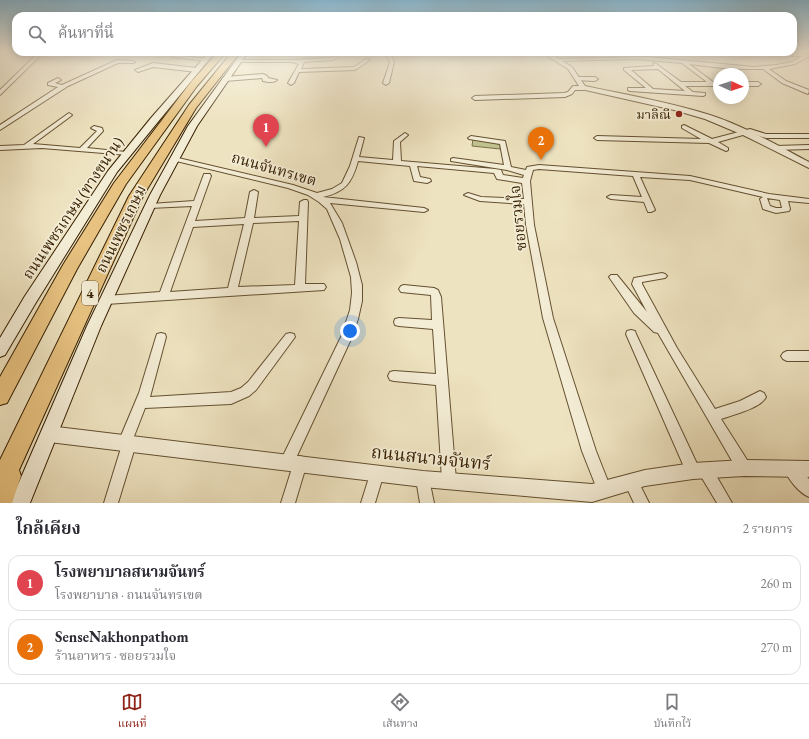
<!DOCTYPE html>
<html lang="th">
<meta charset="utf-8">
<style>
body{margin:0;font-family:"EB Garamond","Noto Serif Thai",serif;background:#f2f2f3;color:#2b2b33}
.compass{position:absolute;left:713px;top:68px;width:36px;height:36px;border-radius:50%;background:#fff;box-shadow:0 2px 10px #0003;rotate:93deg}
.you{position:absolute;left:350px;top:331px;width:14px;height:14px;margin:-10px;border:3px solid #fff;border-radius:50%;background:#1a73e8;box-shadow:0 0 0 6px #1a73e833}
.badge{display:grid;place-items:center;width:26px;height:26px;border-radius:50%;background:#8f2418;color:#fff;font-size:13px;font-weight:700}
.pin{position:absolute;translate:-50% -33px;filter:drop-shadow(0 1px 2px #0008)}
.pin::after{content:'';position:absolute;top:21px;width:14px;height:12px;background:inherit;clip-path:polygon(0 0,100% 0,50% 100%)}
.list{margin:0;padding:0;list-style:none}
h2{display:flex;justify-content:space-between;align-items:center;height:52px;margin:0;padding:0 16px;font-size:17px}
h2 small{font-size:13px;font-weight:400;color:#7c7c81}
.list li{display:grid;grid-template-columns:26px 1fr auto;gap:12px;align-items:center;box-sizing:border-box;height:56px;margin:0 8px 8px;padding:0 8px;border:1px solid #e1e1e2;border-radius:12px}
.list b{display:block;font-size:15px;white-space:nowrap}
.list p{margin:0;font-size:13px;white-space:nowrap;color:#7c7c81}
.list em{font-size:13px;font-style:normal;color:#7c7c81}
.icon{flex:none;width:22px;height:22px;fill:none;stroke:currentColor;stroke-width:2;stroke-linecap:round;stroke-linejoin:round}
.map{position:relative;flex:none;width:809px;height:503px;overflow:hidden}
.search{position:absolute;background:#fff;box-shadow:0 2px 10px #0003;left:12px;right:12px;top:12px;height:44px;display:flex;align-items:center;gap:10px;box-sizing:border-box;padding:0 14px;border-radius:12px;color:#7c7c81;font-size:15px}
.sheet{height:180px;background:#fff}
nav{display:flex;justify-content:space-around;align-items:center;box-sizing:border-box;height:56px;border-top:1px solid #e1e1e2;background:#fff;font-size:11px;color:#7c7c81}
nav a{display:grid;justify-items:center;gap:2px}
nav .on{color:#8f2418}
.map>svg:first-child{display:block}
</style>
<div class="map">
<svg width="809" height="503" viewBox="0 0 809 503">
<rect width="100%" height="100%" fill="#eee3c0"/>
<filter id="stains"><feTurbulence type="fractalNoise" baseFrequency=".005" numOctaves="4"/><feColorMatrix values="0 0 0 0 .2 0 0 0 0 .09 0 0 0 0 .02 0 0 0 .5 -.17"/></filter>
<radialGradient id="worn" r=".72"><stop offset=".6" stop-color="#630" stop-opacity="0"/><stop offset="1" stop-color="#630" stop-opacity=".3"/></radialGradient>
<path fill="#bfc28e" stroke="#7a7047" d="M 473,139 L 501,142 L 500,149 L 472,146 Z"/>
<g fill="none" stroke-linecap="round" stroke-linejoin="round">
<defs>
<path id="minor" d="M 39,52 L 44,52 L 0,95 L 0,90 Z
M 200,52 L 213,52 L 213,53 L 211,54 Z
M 385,52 L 389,52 L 394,62 L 389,83 L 386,85 L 383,83 L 390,62 Z
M 807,54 L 809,54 L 809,56 L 795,64 L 769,69 L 786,81 L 809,90 L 808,94 L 782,83 L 763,69 L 731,69 L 689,64 L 713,82 L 719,82 L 719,86 L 685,86 L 693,92 L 705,93 L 705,95 L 703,96 L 630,91 L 628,90 L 628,88 L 646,88 L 624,70 L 624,68 L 654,66 L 653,64 L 655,63 L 681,82 L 707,82 L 682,63 L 637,59 L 559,61 L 557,60 L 559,59 L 648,57 L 754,67 L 776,65 L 792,62 ZM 658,69 L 685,91 L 653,89 L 631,70 Z
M 174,55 L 206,59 L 208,60 L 206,61 L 172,57 L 172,55 Z
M 337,55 L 339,56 L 333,60 L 304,62 L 301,69 L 354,67 L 366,59 L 370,60 L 355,70 L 299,72 L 294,83 L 291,85 L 288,83 L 299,64 L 292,62 L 239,62 L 237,61 L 239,60 L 294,60 L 332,58 Z
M 117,60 L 133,61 L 135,62 L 133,63 L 118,63 L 68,86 L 0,130 L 0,125 L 58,87 L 48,85 L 48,83 L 58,78 L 61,80 L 55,83 L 62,85 Z
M 153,63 L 197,68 L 200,70 L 197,72 L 153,67 L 138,72 L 135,70 Z
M 263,74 L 267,76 L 268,78 L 277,80 C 274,83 267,82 263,81 L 262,78 L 225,81 L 222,79 L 225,77 Z
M 577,77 L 595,77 L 598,79 L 595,81 L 575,80 L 575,78 Z
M 743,82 L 758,82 L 761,84 L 758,86 L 743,86 Z
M 573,86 L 583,86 L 586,88 L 583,90 L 575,90 L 572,94 L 565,97 L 475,100 L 472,98 L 475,96 L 564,93 L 568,92 Z
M 69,113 L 72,115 L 71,116 L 33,144 L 80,148 L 97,131 L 91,128 L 94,126 L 102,128 L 103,131 L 87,148 L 126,152 L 129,154 L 128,155 L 42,148 L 0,150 L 0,146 L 24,145 Z
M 684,125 L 712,139 L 750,129 L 766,134 L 809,134 L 809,138 L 766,138 L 750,133 L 718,142 L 728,148 L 728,150 L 726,151 L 709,143 L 597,140 L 594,138 L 597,136 L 701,139 L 682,128 L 682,126 Z
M 405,133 L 408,135 L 400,142 L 401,161 L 495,169 L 501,170 L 503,175 L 523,178 L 524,175 L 507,170 L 451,161 L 451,159 L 453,158 L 504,165 L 500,144 L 469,139 L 468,138 L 471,136 L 505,141 L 511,167 L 526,170 L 527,167 L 539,165 L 690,176 L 769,194 L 809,199 L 809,203 L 788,201 L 790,209 L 789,211 L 776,213 L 763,209 L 760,199 L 763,197 L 690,180 L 640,177 L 655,210 L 651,212 L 648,212 L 644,202 L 611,199 L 607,197 L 611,195 L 642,197 L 633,176 L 539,169 L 533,170 L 530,181 L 534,225 L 553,318 L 596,451 L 611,489 L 609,494 L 604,496 L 599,494 L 582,451 L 543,318 L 526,225 L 524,204 L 480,201 L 464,195 L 468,193 L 481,197 L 524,199 L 522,183 L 497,179 L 494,173 L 417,166 L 420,177 L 430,179 L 431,181 L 427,183 L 414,181 L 410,166 L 358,161 C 352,183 345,192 323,197 L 424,208 L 428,210 L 424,212 L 330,203 L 342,223 L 356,262 L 362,285 L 362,301 L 358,319 L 352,337 L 296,458 L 300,456 L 305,458 L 307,463 L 295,503 L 281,503 L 293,465 L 292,467 L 287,469 L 282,467 L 280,462 L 341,337 L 350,310 L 352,293 L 351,277 L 340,239 L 327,209 L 319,202 L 308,195 L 288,188 L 172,160 L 170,159 L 174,157 L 293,185 L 317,193 L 332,189 L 342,183 L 350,166 L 359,137 L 364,138 L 359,157 L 393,160 L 394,141 ZM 767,198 L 780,200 L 782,208 L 776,208 L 770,206 Z
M 809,145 L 809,149 L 775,150 L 772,148 L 775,146 Z
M 204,174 L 210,174 L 211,176 L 195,221 L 245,218 L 250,192 L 254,190 L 258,192 L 254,218 L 299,216 L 300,202 L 304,200 L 307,200 L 308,202 L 305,284 L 324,284 L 326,287 L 324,290 L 106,304 L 102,303 L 101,300 L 102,297 L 106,296 L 160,292 L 192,206 L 150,208 L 146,206 L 150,204 L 194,201 ZM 299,221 L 295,285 L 238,287 L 253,223 ZM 244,224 L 228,288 L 170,292 L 193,227 Z
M 662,273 L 665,274 L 667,276 L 665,278 L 642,282 L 642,284 L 677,348 L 715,409 L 740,401 L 760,391 L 764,393 L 766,397 C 761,408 733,415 721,419 L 749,463 L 751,468 L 749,473 L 744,475 L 739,473 L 658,333 L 654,332 L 634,313 L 609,277 L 611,275 L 617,275 L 647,312 L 632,284 L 634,278 Z
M 404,285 L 434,288 L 438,290 L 441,297 L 456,480 L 454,485 L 449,487 L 444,485 L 442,480 L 436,385 L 394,381 L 390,380 L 388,376 L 390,372 L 394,371 L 436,374 L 433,329 L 399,326 L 395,325 L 394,322 L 395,319 L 399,318 L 432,320 L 431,295 L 401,292 L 399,289 L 401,286 Z
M 631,330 L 635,331 L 636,334 L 699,468 L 700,465 L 705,463 L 710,465 L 732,503 L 717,503 L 699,473 L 698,476 L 693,478 L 688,476 L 626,334 L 627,331 Z
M 161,333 L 165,334 L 166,337 L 150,397 L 231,392 L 241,388 L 248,382 L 286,334 L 290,333 L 294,334 L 295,337 L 256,390 L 249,396 L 231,404 L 145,408 L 133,439 L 136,444 L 118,503 L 104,503 L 121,448 L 118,443 L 139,393 L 156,337 L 157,334 Z
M 787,351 L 809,351 L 809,361 L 787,361 L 783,359 L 781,356 L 783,353 Z
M 791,462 L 796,464 L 809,479 L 809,497 C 799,493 788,479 784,469 L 786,464 Z
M 377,466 L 382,468 L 384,473 L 375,503 L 361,503 L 372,468 Z
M 423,472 L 428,474 L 434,503 L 420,503 L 416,479 L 418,474 Z
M 631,475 L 636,477 L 649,503 L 634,503 L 624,482 L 626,477 Z"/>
<path id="tertiary" d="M 541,52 L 548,52 L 572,67 L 585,86 C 627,95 669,102 710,115 C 744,126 777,145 809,162 L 809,168 L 743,135 L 705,119 L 674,110 L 581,89 L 568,69 Z
M 49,426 L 423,471 L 592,484 L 645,470 L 693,463 L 744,460 L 809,461 L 809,477 L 744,476 L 693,479 L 645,486 L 592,502 L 423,487 L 49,442 L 43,439 L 41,434 L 43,429 Z"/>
<path id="secondary" d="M 209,52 L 215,52 L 117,172 L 35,304 L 5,355 L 0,357 L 0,338 L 25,296 L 108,171 L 151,118 Z
M 242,52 L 248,52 L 197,126 L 160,195 L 101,326 L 30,503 L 10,503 L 87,326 L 150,195 L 188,126 Z"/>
<path id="trunk" d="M 793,51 L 809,53 L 809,57 L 770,54 L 766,52 Z
M 218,52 L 226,52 L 197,86 L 126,184 L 77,269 L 7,403 L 0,405 L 0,377 L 63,265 L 114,183 L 191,82 Z
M 232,52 L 240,52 L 196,108 L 143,196 L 19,470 L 21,476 L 12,503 L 0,503 L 0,460 L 129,196 L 189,105 Z"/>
</defs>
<use href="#minor" stroke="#645030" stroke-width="2"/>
<use href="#tertiary" stroke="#645030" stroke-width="2"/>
<use href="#secondary" stroke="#361f00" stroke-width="2"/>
<use href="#trunk" stroke="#361f00" stroke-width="2"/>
<use href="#minor" fill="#f4edd6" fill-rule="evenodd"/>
<use href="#tertiary" fill="#f4edd6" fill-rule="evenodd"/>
<use href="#secondary" fill="#f4edd6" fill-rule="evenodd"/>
<use href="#trunk" fill="#e7c280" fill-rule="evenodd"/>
</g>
<linearGradient id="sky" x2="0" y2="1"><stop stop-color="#88b8d2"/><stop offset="0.42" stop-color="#f7f2e3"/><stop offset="1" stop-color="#f7f2e3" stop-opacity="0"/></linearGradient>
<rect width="809" height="122" fill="url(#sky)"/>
<circle fill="#8f2418" stroke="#f4edd6" stroke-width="1.5" cx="679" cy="114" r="4"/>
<g text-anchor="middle" stroke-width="3.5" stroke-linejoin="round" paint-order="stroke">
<g font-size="13" fill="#361f00" stroke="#f4edd6" text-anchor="end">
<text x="671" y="119">มาลิณี</text>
</g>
<rect fill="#f4edd6" stroke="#6f5d40" stroke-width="1" x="82" y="281" width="16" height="24" rx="3"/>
<g font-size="14" font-weight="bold" fill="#361f00">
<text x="90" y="298">4</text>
</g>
<g font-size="15" fill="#361f00" stroke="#f4edd6">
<text transform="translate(274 169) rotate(16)" y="5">ถนนจันทรเขต</text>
<text transform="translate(73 208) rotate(-56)" y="5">ถนนเพชรเกษม (ทางขนาน)</text>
<text transform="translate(518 218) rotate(-96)" y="5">ซอยรวมใจ</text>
<text transform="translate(121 229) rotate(-64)" y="5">ถนนเพชรเกษม</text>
</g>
<g font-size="18" fill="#361f00" stroke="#f4edd6">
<text transform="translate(431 458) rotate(6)" y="6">ถนนสนามจันทร์</text>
</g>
</g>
<rect width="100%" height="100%" filter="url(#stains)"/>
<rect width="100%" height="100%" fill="url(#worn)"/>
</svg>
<svg class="compass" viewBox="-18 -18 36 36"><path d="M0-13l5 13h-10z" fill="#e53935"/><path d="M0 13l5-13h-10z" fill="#7c7c81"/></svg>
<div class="you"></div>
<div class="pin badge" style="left:266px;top:147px;background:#e0444e">1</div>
<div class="pin badge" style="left:541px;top:160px;background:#e8710a">2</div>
<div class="search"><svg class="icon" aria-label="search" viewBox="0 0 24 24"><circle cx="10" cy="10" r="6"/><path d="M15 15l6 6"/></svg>ค้นหาที่นี่</div>
</div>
<section class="sheet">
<h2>ใกล้เคียง<small>2 รายการ</small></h2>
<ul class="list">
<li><span class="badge" style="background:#e0444e">1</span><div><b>โรงพยาบาลสนามจันทร์</b><p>โรงพยาบาล · ถนนจันทรเขต</p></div><em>260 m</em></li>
<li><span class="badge" style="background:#e8710a">2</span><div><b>SenseNakhonpathom</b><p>ร้านอาหาร · ซอยรวมใจ</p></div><em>270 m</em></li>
</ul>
</section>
<nav>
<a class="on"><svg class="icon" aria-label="map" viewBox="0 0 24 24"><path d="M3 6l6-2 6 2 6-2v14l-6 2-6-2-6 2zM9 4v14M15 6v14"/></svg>แผนที่</a>
<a><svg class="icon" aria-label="directions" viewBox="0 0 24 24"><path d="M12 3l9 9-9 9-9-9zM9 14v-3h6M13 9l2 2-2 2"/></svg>เส้นทาง</a>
<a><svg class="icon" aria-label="saved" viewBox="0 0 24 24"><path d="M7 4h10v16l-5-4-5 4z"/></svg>บันทึกไว้</a>
</nav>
